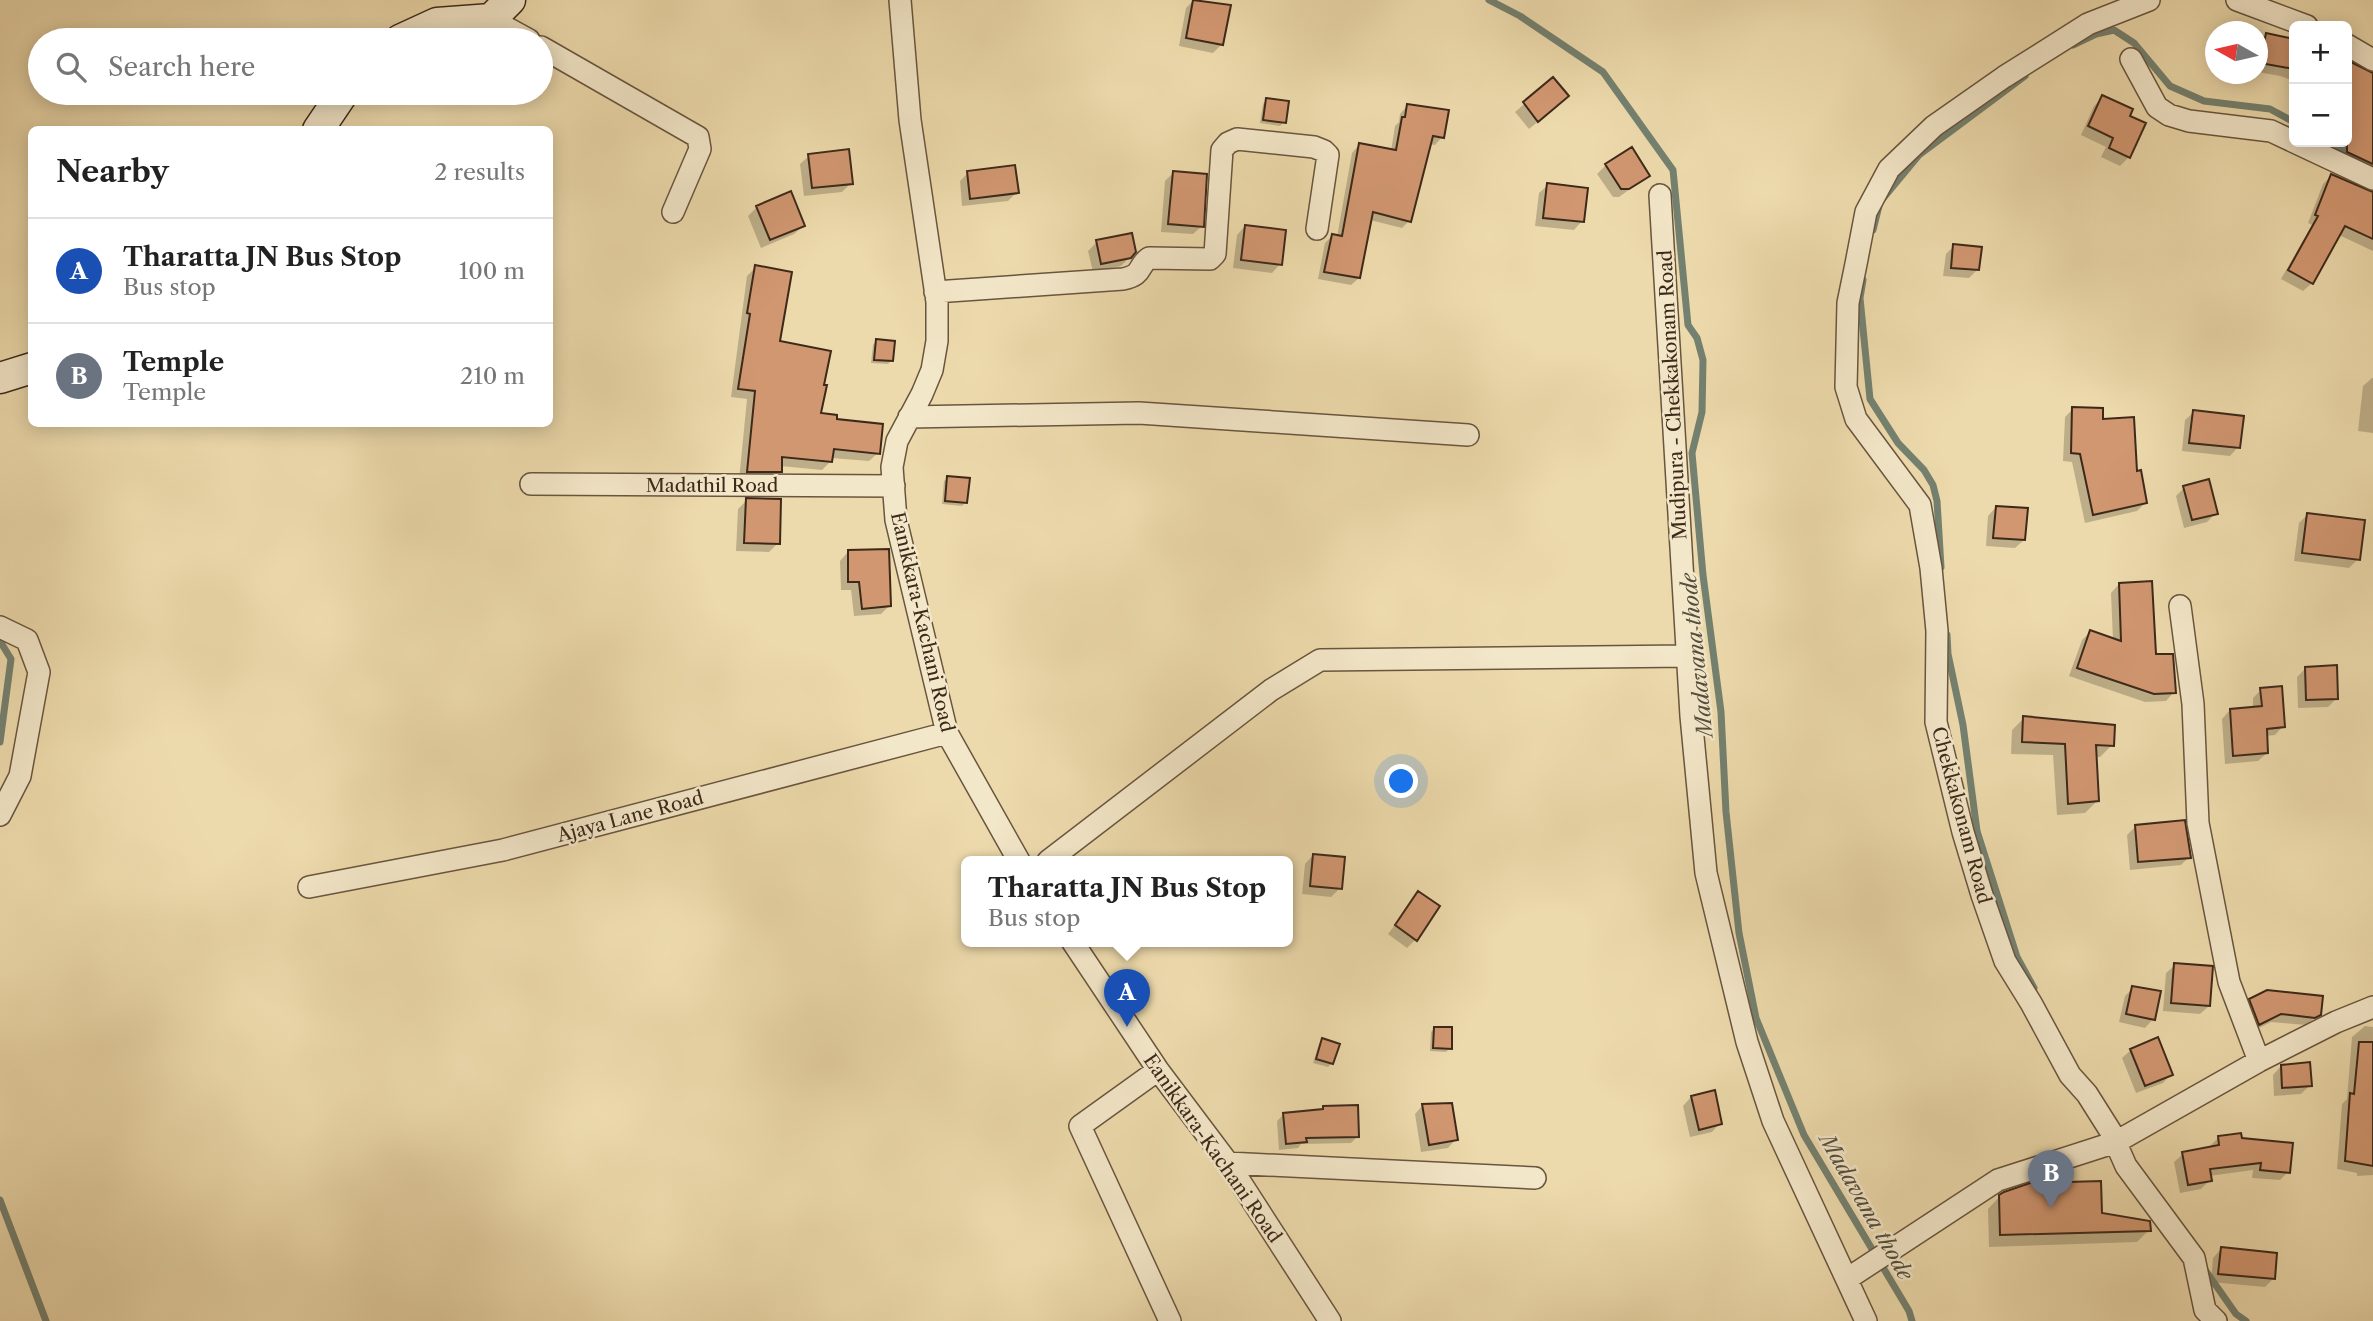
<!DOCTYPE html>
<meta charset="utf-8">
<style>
body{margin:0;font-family:"Libre Caslon Text",serif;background:#f6f6f6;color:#222}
.controls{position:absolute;right:21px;top:21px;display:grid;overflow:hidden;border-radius:10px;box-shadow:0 4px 18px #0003}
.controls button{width:63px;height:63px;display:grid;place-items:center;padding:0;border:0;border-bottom:2px solid #e0e0e0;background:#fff;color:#222;font:35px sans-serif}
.compass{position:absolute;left:2205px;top:21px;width:63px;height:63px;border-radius:50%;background:#fff;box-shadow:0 4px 18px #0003;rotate:278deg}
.you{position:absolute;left:1402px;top:782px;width:24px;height:24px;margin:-18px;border:5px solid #fff;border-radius:50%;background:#1a73e8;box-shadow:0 0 0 10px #1a73e833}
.badge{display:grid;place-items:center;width:46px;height:46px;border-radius:50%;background:#8f2418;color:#fff;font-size:23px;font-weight:700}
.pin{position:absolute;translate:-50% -58px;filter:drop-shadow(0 2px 4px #0008)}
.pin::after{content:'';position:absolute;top:37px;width:24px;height:21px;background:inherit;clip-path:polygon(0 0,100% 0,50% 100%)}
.popup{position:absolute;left:961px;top:856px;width:332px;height:91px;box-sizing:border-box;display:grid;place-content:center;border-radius:10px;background:#fff;filter:drop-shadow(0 2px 5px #0005);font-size:23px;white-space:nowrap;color:#767676}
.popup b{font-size:26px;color:#222}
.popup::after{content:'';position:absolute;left:50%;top:100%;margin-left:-14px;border:14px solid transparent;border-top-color:#fff}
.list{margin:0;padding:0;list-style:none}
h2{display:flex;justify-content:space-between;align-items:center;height:91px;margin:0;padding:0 28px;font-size:30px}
h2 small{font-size:23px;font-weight:400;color:#767676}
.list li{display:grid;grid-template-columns:46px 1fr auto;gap:21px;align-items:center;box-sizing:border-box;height:105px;padding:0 28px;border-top:2px solid #e0e0e0}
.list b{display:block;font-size:26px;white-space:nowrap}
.list p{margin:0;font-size:23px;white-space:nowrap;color:#767676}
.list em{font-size:23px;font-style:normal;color:#767676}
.icon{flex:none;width:38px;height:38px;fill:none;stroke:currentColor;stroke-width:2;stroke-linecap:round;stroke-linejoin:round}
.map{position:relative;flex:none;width:2373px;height:1321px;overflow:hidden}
.search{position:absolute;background:#fff;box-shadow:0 4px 18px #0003;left:28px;top:28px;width:525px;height:77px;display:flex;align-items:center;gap:18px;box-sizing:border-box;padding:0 24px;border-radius:38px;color:#767676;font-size:26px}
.panel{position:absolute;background:#fff;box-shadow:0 4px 18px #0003;left:28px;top:126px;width:525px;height:301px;border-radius:10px}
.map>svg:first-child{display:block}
</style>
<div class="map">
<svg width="2373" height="1321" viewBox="0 0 2373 1321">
<rect width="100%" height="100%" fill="#eddaac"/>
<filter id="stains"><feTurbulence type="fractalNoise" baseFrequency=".00286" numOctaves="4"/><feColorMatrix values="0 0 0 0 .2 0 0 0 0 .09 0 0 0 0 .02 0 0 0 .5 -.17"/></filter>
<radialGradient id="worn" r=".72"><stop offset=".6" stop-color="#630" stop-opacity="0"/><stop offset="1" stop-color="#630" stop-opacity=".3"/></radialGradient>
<path fill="#0003" d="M 1194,0 L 1229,6 L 1222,44 L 1213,53 L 1179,46 L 1186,8 Z
M 2266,35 L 2294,40 L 2294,81 L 2280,76 L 2258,72 L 2258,44 Z
M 2347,62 L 2373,75 L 2373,179 L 2334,158 L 2338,147 L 2324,142 L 2347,142 Z
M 1553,79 L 1558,105 L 1529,129 L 1515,112 Z
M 2103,97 L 2128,117 L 2129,157 L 2120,166 L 2101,157 L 2106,147 L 2081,135 L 2094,106 Z
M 1267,100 L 1284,122 L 1280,126 L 1260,123 L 1263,104 Z
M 1407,106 L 1442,137 L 1435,145 L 1429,144 L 1409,221 L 1402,228 L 1370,220 L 1359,278 L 1351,285 L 1318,279 L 1325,243 L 1332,236 L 1337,237 L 1352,153 L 1359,145 L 1391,151 L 1395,126 L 1399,122 L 1400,114 Z
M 2294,112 L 2294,131 L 2288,128 Z
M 809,156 L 851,183 L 842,192 L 804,196 L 800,164 Z
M 1606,165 L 1648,176 L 1619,197 L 1613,197 L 1597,174 Z
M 968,173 L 1017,192 L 1008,201 L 962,206 L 960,181 Z
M 1173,173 L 1202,226 L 1193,234 L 1161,232 L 1165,181 Z
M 2331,176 L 2373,194 L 2373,251 L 2339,235 L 2312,283 L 2303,291 L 2281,279 L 2312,225 L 2308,223 L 2323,184 Z
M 1548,185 L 1582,221 L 1574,230 L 1535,226 L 1539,193 Z
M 757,207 L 803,226 L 794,234 L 761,248 L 748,216 Z
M 1245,226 L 1280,264 L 1272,273 L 1233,268 L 1237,235 Z
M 1097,242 L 1130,257 L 1121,266 L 1093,272 L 1088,251 Z
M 1954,246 L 1978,269 L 1969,278 L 1943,276 L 1946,254 Z
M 756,267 L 778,342 L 819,415 L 835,421 L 878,453 L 869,461 L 831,458 L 830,462 L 822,470 L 780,466 L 780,472 L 772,480 L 739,480 L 747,399 L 731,397 L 747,276 Z
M 876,341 L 892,360 L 888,364 L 871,363 L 873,345 Z
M 2372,378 L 2373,378 L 2373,433 L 2358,431 L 2363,386 Z
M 2073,409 L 2101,421 L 2136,473 L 2145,503 L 2137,511 L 2085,523 L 2072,462 L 2063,461 L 2065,417 Z
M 2194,412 L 2238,447 L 2230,456 L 2182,451 L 2185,420 Z
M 948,478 L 966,502 L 962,506 L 942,504 L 944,481 Z
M 2184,488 L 2216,513 L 2207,522 L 2184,528 L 2176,496 Z
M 747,500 L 778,543 L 769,552 L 736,551 L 738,509 Z
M 1996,507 L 2024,540 L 2015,548 L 1986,546 L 1988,516 Z
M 2307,515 L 2358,559 L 2349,568 L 2294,561 L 2299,523 Z
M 848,552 L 890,605 L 881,614 L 854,616 L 851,590 L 841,590 L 840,561 Z
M 2119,584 L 2174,692 L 2166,701 L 2145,702 L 2069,676 L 2082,640 L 2090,632 L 2113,640 L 2111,593 Z
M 2306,668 L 2337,698 L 2328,707 L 2298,708 L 2297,677 Z
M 2261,690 L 2283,726 L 2275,735 L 2265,736 L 2267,753 L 2258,761 L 2225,764 L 2222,719 L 2230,710 L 2253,708 L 2253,698 Z
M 2024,718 L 2112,745 L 2100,757 L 2095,757 L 2097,801 L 2085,813 L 2057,815 L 2053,755 L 2011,754 L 2012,730 Z
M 2136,826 L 2189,857 L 2181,865 L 2130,870 L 2127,835 Z
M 1313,855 L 1340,888 L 1331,897 L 1302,894 L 1305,864 Z
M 1419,893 L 1416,939 L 1407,948 L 1388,934 Z
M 2175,965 L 2209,1006 L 2200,1014 L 2163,1011 L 2166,973 Z
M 2133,988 L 2153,1019 L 2145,1028 L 2119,1022 L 2125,996 Z
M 2250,1000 L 2320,1014 L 2306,1025 L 2271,1022 L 2251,1032 L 2242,1009 Z
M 2365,1026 L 2373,1027 L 2373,1175 L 2357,1176 L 2357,1173 L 2337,1169 L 2342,1104 L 2347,1099 L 2352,1037 Z
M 1435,1028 L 1450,1048 L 1446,1052 L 1430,1051 L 1431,1032 Z
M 1322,1040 L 1332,1063 L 1328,1067 L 1313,1063 L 1319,1044 Z
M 2131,1050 L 2171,1074 L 2163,1083 L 2136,1093 L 2122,1058 Z
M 2281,1066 L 2310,1085 L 2301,1094 L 2274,1096 L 2273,1075 Z
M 1691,1097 L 1720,1123 L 1712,1132 L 1690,1137 L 1683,1106 Z
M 1423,1105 L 1456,1139 L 1448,1148 L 1421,1152 L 1415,1114 Z
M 1324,1108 L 1357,1137 L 1351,1143 L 1301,1144 L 1298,1148 L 1279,1150 L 1277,1121 L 1284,1114 L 1321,1111 Z
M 2219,1137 L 2240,1140 L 2288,1172 L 2280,1180 L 2252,1178 L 2253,1170 L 2209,1176 L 2210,1180 L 2201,1189 L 2180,1193 L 2174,1162 L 2183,1154 L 2211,1149 L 2210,1146 Z
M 2000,1196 L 2101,1214 L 2149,1230 L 2137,1242 L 1989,1247 L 1988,1209 Z
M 2221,1249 L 2273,1279 L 2265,1287 L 2211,1282 L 2213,1258 Z"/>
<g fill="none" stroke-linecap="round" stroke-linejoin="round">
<path stroke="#748170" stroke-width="7" d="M 1489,0 L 1520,16 L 1603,72 L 1673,170 L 1688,325 L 1697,338 L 1703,360 L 1702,412 L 1692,453 L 1703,575 L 1721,712 L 1726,812 L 1739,933 L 1756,1018 L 1804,1135 L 1909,1311 L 1912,1321
M 2073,45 L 2096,34 L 2114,30 L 2134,43 L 2170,86 L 2204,101 L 2270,109 L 2294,122
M 2331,142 L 2373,165
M 1873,230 L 1880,202 L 1919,155 L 2025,76
M 1863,280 L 1860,298 L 1870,399 L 1898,443 L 1924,470 L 1933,485 L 1937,501 L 1941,567
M 1947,635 L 1948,654 L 1963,725 L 1977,831 L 2017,957 L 2034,988
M 0,641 L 11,659 L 0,742
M 0,1200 L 46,1321
M 2203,1267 L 2236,1314 L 2246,1321"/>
</g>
<path fill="#d19771" stroke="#3d291a" stroke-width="2" d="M 1193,0 L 1231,5 L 1223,45 L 1186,38 Z
M 2266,33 L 2294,39 L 2294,69 L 2260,63 Z
M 2347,60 L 2373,73 L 2373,164 L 2347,152 Z
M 1553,77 L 1569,96 L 1538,122 L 1523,102 Z
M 2102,95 L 2133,109 L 2130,116 L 2146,123 L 2130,158 L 2109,148 L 2113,138 L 2088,126 Z
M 1266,98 L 1289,101 L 1286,123 L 1263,120 Z
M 1407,104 L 1449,110 L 1444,138 L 1433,136 L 1411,222 L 1373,212 L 1360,278 L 1324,272 L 1332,234 L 1342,236 L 1359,143 L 1396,150 L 1402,117 L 1405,117 Z
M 1632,147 L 1650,176 L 1629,189 L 1621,189 L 1605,164 Z
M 849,149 L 853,184 L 812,188 L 808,154 Z
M 1015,165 L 1019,193 L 970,199 L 967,171 Z
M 1173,171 L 1207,174 L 1204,227 L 1168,224 Z
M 2331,174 L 2373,192 L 2373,239 L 2345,226 L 2313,284 L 2288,270 L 2318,216 L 2315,215 Z
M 1547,183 L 1588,188 L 1584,222 L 1543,218 Z
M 791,191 L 805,226 L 770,240 L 756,206 Z
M 1245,225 L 1286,230 L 1282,265 L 1241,260 Z
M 1132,233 L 1136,252 L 1131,258 L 1101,264 L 1096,240 Z
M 1953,244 L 1982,247 L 1979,270 L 1951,268 Z
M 755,265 L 792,272 L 780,341 L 831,351 L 824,385 L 827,385 L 821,413 L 837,415 L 837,419 L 883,424 L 880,454 L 834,449 L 832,462 L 782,457 L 782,472 L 747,472 L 755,391 L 738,389 L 750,314 L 747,313 Z
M 876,339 L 895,341 L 893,361 L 874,360 Z
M 2072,407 L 2103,408 L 2103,419 L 2134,417 L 2137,471 L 2141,470 L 2147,503 L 2093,515 L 2080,454 L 2071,453 Z
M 2193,410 L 2244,416 L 2240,448 L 2189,443 Z
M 947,476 L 970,478 L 967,503 L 945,501 Z
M 2209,479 L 2218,514 L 2192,520 L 2183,486 Z
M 746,498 L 781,499 L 780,544 L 744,543 Z
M 1996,506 L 2028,508 L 2025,540 L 1993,538 Z
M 2307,513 L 2365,520 L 2360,560 L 2302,553 Z
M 889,549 L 891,606 L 862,609 L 859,582 L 848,582 L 848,550 Z
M 2152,581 L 2156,654 L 2173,654 L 2176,693 L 2154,694 L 2077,668 L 2090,630 L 2121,641 L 2119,583 Z
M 2337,665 L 2338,699 L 2306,700 L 2305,667 Z
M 2282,686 L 2285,727 L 2267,729 L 2268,753 L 2233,756 L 2230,709 L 2262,706 L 2260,688 Z
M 2023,716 L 2115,725 L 2114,746 L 2096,745 L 2099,801 L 2068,804 L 2065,744 L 2022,742 Z
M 2185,820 L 2191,858 L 2138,862 L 2135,825 Z
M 1313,854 L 1345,857 L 1342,889 L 1310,886 Z
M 1418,891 L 1440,906 L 1417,941 L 1395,925 Z
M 2174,963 L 2213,966 L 2210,1006 L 2171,1003 Z
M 2132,986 L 2161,991 L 2155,1020 L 2126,1014 Z
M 2267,990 L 2323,996 L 2321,1015 L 2315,1018 L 2281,1014 L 2259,1025 L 2249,999 Z
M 1434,1027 L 1452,1027 L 1452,1049 L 1433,1048 Z
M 2158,1037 L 2173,1075 L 2145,1086 L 2130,1049 Z
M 1322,1038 L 1340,1044 L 1333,1064 L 1316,1059 Z
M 2359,1042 L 2373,1042 L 2373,1166 L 2345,1161 L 2350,1093 L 2354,1094 Z
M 2310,1062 L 2312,1086 L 2282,1088 L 2281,1065 Z
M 1715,1090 L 1722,1124 L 1699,1130 L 1691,1096 Z
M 1452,1103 L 1458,1140 L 1429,1145 L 1422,1104 Z
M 1358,1105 L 1359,1137 L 1306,1138 L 1307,1142 L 1286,1144 L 1283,1113 L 1323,1109 L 1323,1106 Z
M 2241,1133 L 2242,1138 L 2293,1143 L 2290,1173 L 2260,1170 L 2261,1163 L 2210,1169 L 2212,1181 L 2188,1185 L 2182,1152 L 2219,1145 L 2218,1136 Z
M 2101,1181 L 2102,1213 L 2150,1221 L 2151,1231 L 2000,1235 L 1999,1195 L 2004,1192 L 2030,1183 Z
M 2221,1247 L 2277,1253 L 2275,1279 L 2218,1274 Z"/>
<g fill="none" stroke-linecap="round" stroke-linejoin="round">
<defs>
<path id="street" d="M 900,0 L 910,120 L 937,302 L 937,341 L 932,370 L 922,394 L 897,441 L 892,467 L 896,520 L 947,733 L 1019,861
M 2149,0 L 2088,24 L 2004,77 L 1934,126 L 1889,169 L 1866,212 L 1856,264 L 1848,303 L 1846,387 L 1856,419 L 1920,505 L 1931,568 L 1937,631 L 1936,722 L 1963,832 L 1982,895 L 2005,961 L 2031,1003 L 2070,1075 L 2087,1094 L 2111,1132 L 2126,1166 L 2194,1258 L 2205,1310 L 2216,1321
M 2237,0 L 2307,26
M 491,19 L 529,40
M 2347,45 L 2373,60
M 541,47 L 698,137 L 700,149 L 673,212
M 2131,59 L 2157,107 L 2169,115 L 2189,121 L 2271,131 L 2373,179
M 1660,195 L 1691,716 L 1706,873 L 1747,1042 L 1773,1121 L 1866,1321
M 935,292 L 1123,279 C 1144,275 1137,266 1149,258 L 1210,259 L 1215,254 L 1222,150 L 1228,143 L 1237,139 L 1314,147 L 1324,151 L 1328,155 L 1317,229
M 909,417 L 1139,413 L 1468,435
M 531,484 L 894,486
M 2180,606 L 2193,704 L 2198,823 L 2229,982 L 2259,1061
M 0,627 L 27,640 L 39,672 L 20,776 L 0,815
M 1048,861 L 1271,690 L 1320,660 L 1687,656
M 309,887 L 503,850 L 947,733
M 1072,941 L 1158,1070 L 1228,1163 L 1330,1321
M 1158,1070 L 1080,1126 L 1170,1321
M 1228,1163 L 1535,1178
M 1847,1279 L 1998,1180 L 2116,1142 L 2259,1061 L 2336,1022 L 2373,1007"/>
<path id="secondary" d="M 400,40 L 437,23 L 491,19 L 510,0
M 318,130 L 343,93
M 0,378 L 32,368"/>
</defs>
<use href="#street" stroke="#69553e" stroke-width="24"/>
<use href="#secondary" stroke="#3d291a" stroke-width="33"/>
<use href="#street" stroke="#f3e7c9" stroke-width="21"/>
<use href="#secondary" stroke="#f3e7c9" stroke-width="30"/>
</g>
<g text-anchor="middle" stroke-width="5" stroke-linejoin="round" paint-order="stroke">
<g font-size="19" fill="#3d291a" stroke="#f3e7c9">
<text transform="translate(1672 395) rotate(-93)" y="7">Mudipura - Chekkakonam Road</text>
<text x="712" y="492">Madathil Road</text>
<text transform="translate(923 622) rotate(77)" y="7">Eanikkara-Kachani Road</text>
<text transform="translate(1962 815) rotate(75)" y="7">Chekkakonam Road</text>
<text transform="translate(630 816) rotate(-15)" y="7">Ajaya Lane Road</text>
<text transform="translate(1213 1148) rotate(55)" y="7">Eanikkara-Kachani Road</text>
</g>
<g font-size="21" font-style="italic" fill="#544e3e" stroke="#f3e7c9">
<text transform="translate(1697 655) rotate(-96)" y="7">Madavana thode</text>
<text transform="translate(1866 1207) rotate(60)" y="7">Madavana thode</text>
</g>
</g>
<rect width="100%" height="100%" filter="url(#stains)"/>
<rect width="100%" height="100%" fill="url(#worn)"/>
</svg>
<div class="controls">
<button>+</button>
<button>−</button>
</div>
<svg class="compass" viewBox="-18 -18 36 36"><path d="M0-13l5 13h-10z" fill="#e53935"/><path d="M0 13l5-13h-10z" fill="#767676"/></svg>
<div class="you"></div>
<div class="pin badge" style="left:1127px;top:1027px;background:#1a4fb4">A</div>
<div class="popup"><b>Tharatta JN Bus Stop</b>Bus stop</div>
<div class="pin badge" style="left:2051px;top:1208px;background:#6b7280">B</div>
<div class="search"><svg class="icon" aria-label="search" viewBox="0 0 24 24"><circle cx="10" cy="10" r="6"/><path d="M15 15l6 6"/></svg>Search here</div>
<section class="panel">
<h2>Nearby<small>2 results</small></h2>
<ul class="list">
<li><span class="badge" style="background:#1a4fb4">A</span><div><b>Tharatta JN Bus Stop</b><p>Bus stop</p></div><em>100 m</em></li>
<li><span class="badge" style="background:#6b7280">B</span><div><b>Temple</b><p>Temple</p></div><em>210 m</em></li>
</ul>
</section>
</div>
